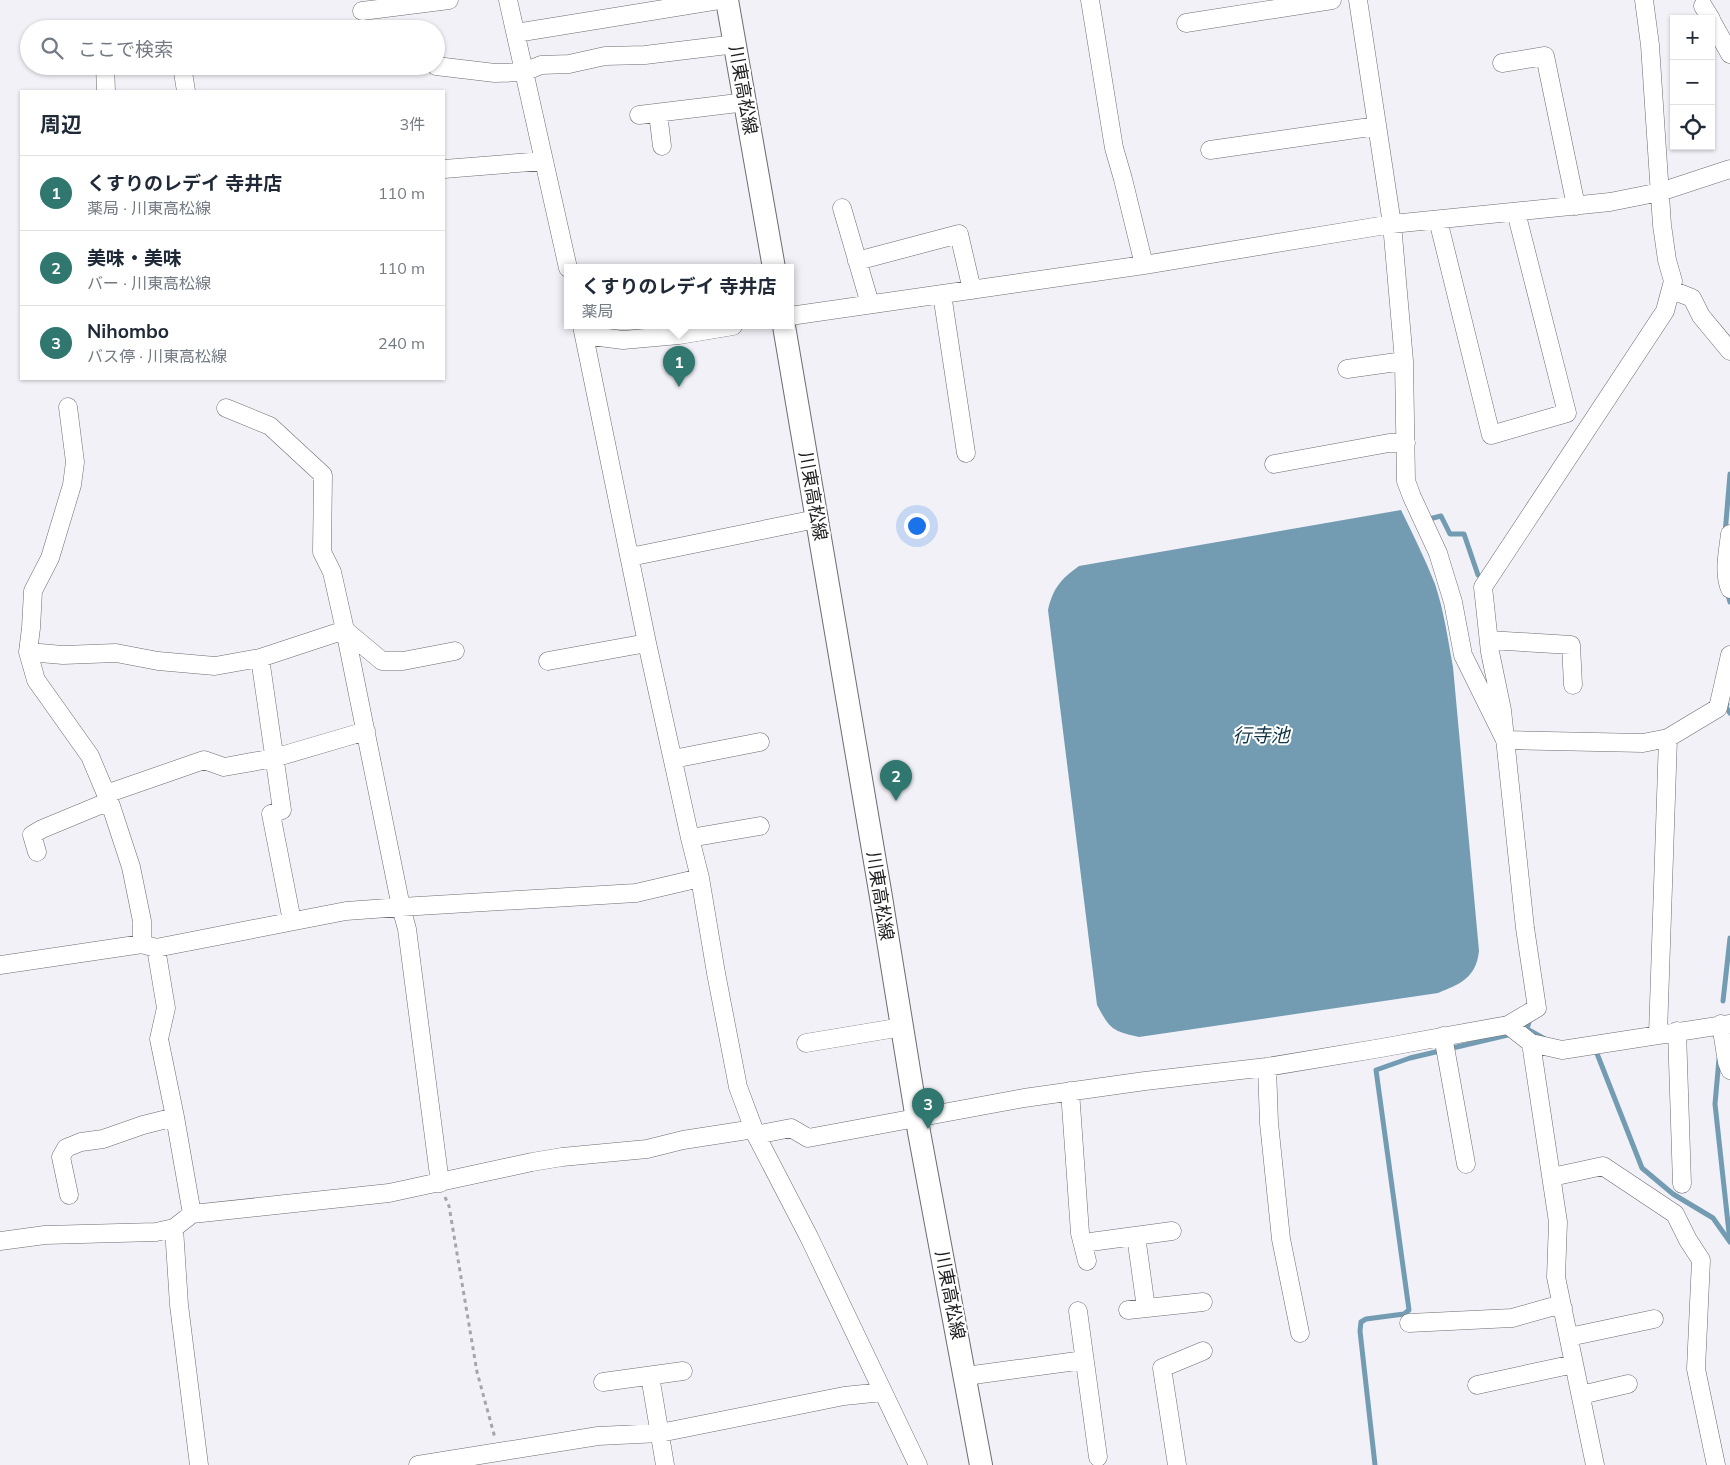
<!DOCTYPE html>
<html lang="ja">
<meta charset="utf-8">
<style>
body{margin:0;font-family:Mulish,"Noto Sans JP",sans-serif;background:#f2f2f3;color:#1f2937}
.controls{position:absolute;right:15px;top:15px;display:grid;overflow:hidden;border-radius:0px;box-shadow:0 1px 4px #0004}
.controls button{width:45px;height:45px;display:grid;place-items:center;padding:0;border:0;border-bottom:1px solid #e0e1e3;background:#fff;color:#1f2937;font:25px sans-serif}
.you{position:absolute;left:916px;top:525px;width:18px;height:18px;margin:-12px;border:4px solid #fff;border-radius:50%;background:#1a73e8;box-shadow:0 0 0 8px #1a73e833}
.badge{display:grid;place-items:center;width:32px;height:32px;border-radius:50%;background:#2f776f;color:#fff;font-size:16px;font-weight:700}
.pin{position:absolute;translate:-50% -41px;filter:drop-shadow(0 1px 2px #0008)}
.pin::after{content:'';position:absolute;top:26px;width:18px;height:15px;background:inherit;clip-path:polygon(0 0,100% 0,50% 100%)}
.popup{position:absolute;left:564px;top:264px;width:230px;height:65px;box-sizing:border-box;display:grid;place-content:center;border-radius:0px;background:#fff;filter:drop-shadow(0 1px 4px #0005);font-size:16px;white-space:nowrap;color:#747a83}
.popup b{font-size:19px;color:#1f2937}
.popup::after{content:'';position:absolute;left:50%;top:100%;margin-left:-10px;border:10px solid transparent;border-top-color:#fff}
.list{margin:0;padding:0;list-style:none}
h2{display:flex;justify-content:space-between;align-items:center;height:65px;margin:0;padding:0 20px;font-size:21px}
h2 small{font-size:16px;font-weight:400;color:#747a83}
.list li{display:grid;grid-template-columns:32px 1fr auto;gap:15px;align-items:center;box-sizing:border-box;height:75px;padding:0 20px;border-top:1px solid #e0e1e3}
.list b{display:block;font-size:19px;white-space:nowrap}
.list p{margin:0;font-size:16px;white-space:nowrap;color:#747a83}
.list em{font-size:16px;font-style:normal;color:#747a83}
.icon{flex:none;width:28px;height:28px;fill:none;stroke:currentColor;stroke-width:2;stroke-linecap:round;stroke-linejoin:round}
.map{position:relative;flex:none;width:1730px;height:1465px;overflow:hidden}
.search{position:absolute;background:#fff;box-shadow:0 1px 4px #0004;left:20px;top:20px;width:425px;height:55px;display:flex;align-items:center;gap:12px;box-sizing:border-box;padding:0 18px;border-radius:28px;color:#747a83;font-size:19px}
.panel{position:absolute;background:#fff;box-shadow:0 1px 4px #0004;left:20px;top:90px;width:425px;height:290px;border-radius:0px}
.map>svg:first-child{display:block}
</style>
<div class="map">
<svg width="1730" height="1465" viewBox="0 0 1730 1465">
<rect width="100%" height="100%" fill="#f1f1f7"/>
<path fill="#739cb2" d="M 1401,510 C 1413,534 1425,559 1435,584 C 1444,611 1448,640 1453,667 L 1479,951 C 1476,978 1460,984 1438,993 L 1139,1037 C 1112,1031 1110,1029 1097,1005 L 1048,610 C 1053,588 1061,579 1079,566 Z"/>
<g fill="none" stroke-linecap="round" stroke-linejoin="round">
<path stroke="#739cb2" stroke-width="5" d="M 1429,519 L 1441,516 L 1450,534 L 1464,534 L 1478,575
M 1725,534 L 1730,474
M 1727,591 L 1730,602
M 1727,704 L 1726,707 L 1730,713
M 1723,1001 L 1730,938
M 1530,1018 L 1527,1029 L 1545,1039
M 1596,1051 L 1642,1168 L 1673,1194 L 1713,1218 L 1730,1242
M 1719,1059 L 1715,1104 L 1730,1242
M 1375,1465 L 1360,1331 L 1361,1322 L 1366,1319 L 1404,1314 L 1409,1310 L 1376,1070 L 1410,1058 L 1512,1034"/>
<defs>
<path id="minor" d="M 508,0 L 568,268
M 1090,0 L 1114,148 L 1123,179 L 1144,265
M 1358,0 L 1392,224 L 1404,361 L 1406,481 L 1412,497 L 1438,553 L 1453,602 L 1463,655 L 1505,740 L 1643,743 L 1668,738 L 1718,708 L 1730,655
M 1703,6 L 1711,19
M 362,11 L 449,0
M 1711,20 L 1730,54
M 1186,23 L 1332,0
M 516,33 L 719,0
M 1502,63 L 1545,56 L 1576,206
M 105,66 L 106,91
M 182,66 L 186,91
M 436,66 L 495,73 L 524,72 L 541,65 L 569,64 L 605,56 L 645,55 L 736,44
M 658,113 L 662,146
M 639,115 L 746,102
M 1210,150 L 1377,126
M 444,169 L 543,161
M 842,208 L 870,304
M 1438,220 L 1491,435 L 1567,413 L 1516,212
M 857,261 L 959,234 L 972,290
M 1672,290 L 1692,298 L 1701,316 L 1730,351
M 942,294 L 966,453
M 790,316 L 1144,265 L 1392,224 L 1610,202 L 1660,192 L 1730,169
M 582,326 L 647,643 L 690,838 L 700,878 L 716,973 L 738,1087 L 756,1135 L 809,1237 L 918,1465
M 584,335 L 623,340 L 679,335 L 733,326
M 1347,369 L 1404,361
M 68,407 L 75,462 L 72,485 L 50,558 L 33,591 L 31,628 L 28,652 L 36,680 L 90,756 L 111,806 L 131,867 L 142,921 L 142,944
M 226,408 L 270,426 L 323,475 L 322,552 L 332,572 L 345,630 L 260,658 L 282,810 L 271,814 L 292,921
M 1274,464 L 1389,443 L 1406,443
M 1730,534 C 1728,552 1723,572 1730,589
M 630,557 L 816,519
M 345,630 L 401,907 L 407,929 L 440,1183
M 345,630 L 382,661 L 403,661 L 455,651
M 1489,640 L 1571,645 L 1573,685
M 28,652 L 63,655 L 116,653 L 158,661 L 215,666 L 260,658
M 548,661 L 647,643
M 673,759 L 760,742
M 106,794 L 204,760 L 224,767 L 274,758 L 366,731
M 690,838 L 760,826
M 37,852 L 32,835 L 42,829 L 100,805 L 111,806
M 156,948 L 166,1008 L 159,1039 L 175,1117 L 192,1214
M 0,965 L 142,944 L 156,948 L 346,911 L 401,907 L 636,893 L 700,878
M 1721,1024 L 1727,1062 L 1730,1070
M 1508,1025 L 1537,1008 L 1525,928 L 1502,710 L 1490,652 L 1483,587 L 1665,311 L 1673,281 L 1667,260 L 1662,225 L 1650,45 L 1644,0
M 1677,1031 L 1682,1184
M 1658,1034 L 1668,738
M 1443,1036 L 1466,1164
M 806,1043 L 902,1027
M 1531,1043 L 1558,1222 L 1556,1277 L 1595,1465
M 1267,1067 L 1269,1123 L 1281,1239 L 1300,1333
M 1070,1091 L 1080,1233 L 1087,1261
M 756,1135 L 791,1128 L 808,1138 L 1024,1098 L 1145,1081 L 1267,1067 L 1381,1048 L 1508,1025 L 1531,1043 L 1562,1050 L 1730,1024
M 1552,1177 L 1603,1166 L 1675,1214 L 1688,1240 L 1701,1260 L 1696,1369 L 1716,1465
M 69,1195 L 61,1157 L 66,1148 L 81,1142 L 103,1139 L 143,1125 L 175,1117
M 174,1228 L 179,1305 L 199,1465
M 1136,1236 L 1146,1308
M 0,1241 L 45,1235 L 156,1232 L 174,1228 L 192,1214 L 389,1193 L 532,1162 L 562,1157 L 647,1149 L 683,1140 L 754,1129
M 1083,1243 L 1172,1231
M 1128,1310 L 1203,1302
M 1078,1311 L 1098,1457
M 1409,1323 L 1512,1318 L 1551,1307 L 1563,1308
M 1569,1337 L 1654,1319
M 650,1376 L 665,1465
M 966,1376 L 1084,1360
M 603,1382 L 683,1371
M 1477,1385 L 1574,1364
M 1581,1395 L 1628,1384
M 418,1465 L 598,1436 L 660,1433 L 844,1396 L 883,1392
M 1177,1465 L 1162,1368 L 1203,1351"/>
<path id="major" d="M 727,0 L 774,268
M 784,326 L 880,891 L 919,1132 L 981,1465"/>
</defs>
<use href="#minor" stroke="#6c6c71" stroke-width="19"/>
<use href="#major" stroke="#6c6c71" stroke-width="24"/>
<path stroke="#a6a6aa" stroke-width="3" stroke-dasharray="4 4" stroke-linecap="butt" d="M 445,1197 L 449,1206 L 477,1372 L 495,1438"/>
<use href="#minor" stroke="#fff" stroke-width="18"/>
<use href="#major" stroke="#fff" stroke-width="22"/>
</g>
<g text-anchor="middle" stroke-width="4" stroke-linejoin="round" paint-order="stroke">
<g font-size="18" fill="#1d1d1f" stroke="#fff">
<text transform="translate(743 90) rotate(80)" y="6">川東高松線</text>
<text transform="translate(813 496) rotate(80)" y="6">川東高松線</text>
<text transform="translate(880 896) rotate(81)" y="6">川東高松線</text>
<text transform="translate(950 1295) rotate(79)" y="6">川東高松線</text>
</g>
<g font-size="19" font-style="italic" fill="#103546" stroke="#fff">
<text x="1261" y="742">行寺池</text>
</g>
</g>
</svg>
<div class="controls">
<button>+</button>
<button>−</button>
<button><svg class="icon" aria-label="locate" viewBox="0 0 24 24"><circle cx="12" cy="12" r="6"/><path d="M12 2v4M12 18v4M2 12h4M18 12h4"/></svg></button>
</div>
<div class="you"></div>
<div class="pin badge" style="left:679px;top:387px">1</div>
<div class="popup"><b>くすりのレデイ 寺井店</b>薬局</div>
<div class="pin badge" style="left:896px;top:801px">2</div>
<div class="pin badge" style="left:928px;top:1129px">3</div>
<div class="search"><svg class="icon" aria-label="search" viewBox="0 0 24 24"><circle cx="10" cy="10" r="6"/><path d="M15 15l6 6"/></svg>ここで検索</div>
<section class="panel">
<h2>周辺<small>3件</small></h2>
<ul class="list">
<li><span class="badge">1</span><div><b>くすりのレデイ 寺井店</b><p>薬局 · 川東高松線</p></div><em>110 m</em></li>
<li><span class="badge">2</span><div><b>美味・美味</b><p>バー · 川東高松線</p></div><em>110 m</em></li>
<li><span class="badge">3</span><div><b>Nihombo</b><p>バス停 · 川東高松線</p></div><em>240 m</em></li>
</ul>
</section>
</div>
